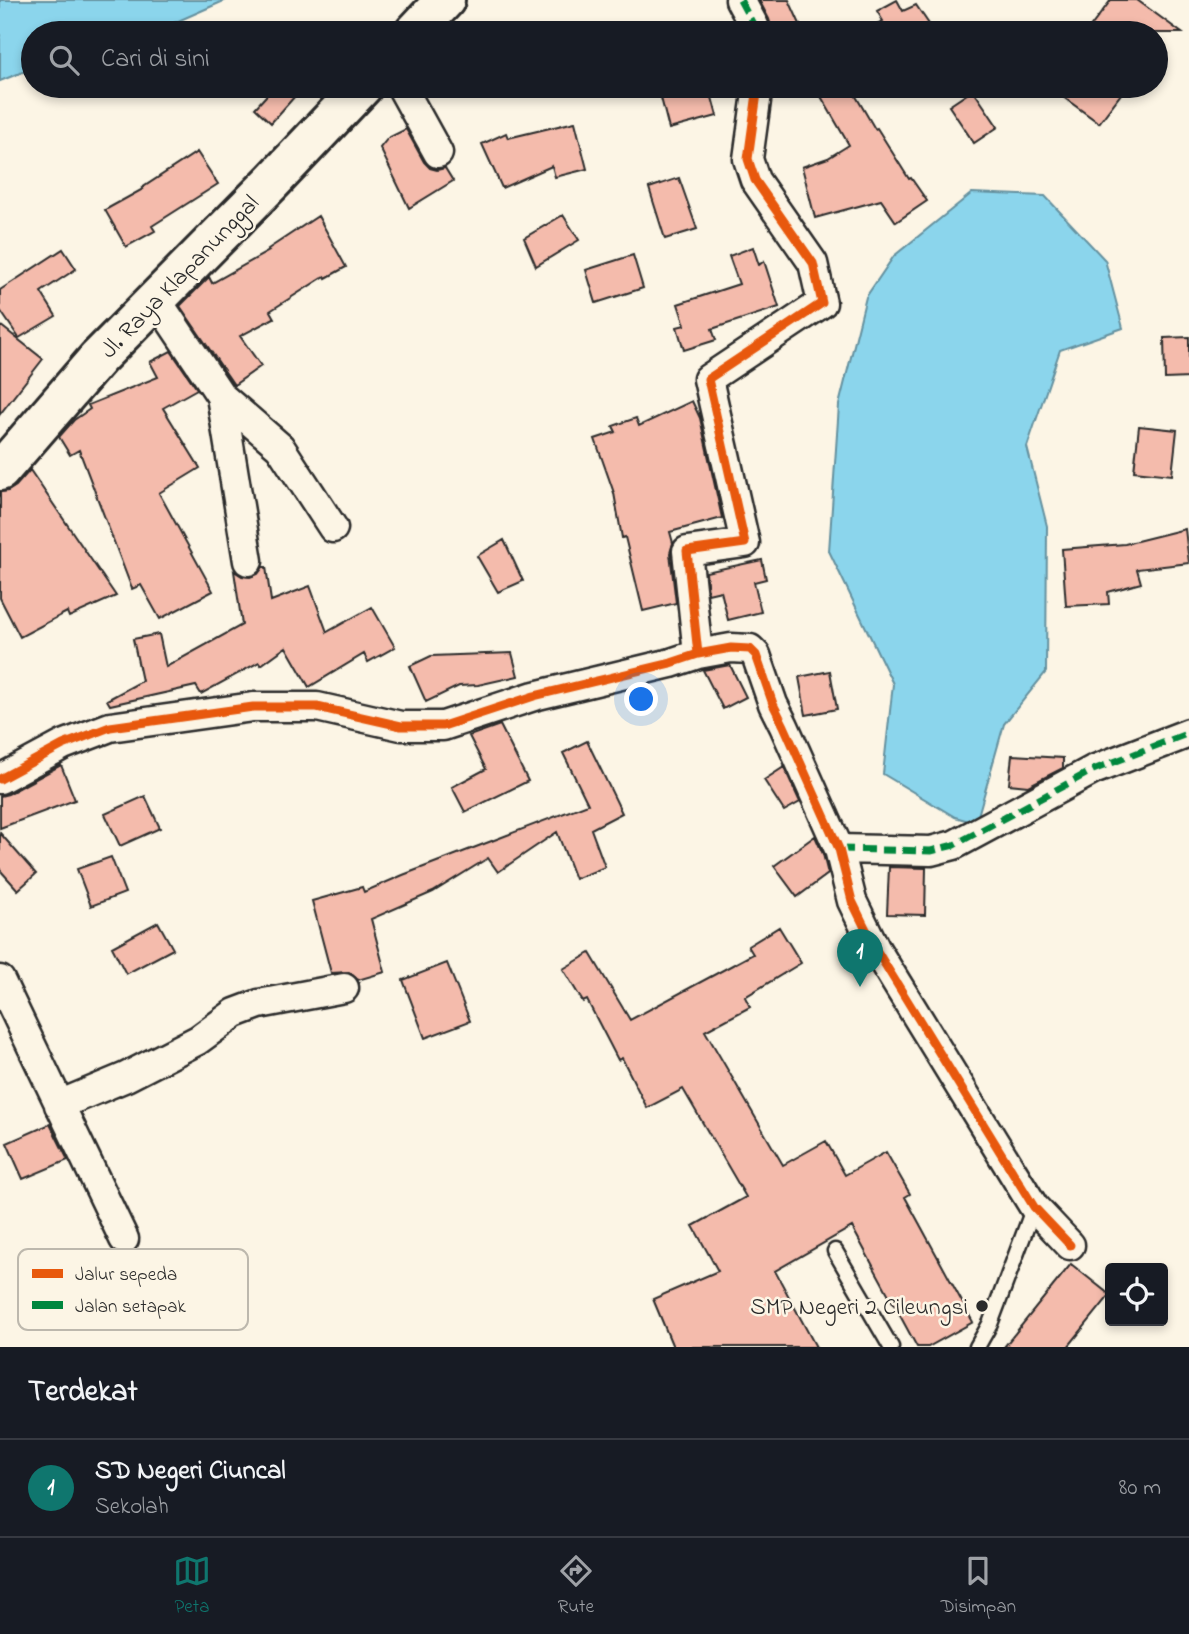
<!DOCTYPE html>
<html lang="id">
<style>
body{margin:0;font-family:"Indie Flower",sans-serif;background:#20242c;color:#f1f3f6}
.controls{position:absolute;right:21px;bottom:21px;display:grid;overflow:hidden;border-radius:7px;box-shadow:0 4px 10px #0003}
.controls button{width:63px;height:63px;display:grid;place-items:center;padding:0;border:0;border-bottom:2px solid #363941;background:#171b24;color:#f1f3f6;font:35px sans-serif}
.you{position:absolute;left:642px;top:700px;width:24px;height:24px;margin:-18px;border:5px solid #fff;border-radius:50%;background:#1a73e8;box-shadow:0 0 0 10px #1a73e833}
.badge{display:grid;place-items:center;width:46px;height:46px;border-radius:50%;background:#0f766e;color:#fff;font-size:23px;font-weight:700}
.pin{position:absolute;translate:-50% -58px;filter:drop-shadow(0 2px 4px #0008)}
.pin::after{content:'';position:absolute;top:37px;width:24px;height:21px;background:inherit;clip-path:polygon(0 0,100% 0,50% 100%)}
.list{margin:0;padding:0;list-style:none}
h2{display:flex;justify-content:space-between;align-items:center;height:91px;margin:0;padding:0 28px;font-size:30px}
h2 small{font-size:23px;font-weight:400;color:#9ea1a6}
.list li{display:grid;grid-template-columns:46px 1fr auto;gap:21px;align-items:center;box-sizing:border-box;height:98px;padding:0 28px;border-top:2px solid #363941}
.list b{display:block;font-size:26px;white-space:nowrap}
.list p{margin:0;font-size:23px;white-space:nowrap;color:#9ea1a6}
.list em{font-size:23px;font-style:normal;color:#9ea1a6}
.icon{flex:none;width:38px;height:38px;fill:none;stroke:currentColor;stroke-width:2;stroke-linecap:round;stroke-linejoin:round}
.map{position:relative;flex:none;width:1189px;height:1347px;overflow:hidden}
.search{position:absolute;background:#171b24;box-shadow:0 4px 10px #0003;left:21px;right:21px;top:21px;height:77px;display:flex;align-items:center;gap:18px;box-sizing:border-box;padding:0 24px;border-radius:38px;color:#9ea1a6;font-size:26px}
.sheet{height:189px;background:#171b24}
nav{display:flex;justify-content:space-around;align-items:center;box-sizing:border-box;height:98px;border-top:2px solid #363941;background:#171b24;font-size:19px;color:#9ea1a6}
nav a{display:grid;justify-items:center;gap:4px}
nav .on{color:#0f766e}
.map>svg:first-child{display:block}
</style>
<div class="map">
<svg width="1189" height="1347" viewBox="0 0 1189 1347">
<rect width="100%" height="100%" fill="#fcf5e5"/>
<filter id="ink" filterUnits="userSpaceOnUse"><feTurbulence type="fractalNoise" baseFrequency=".0143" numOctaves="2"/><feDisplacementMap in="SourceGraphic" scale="14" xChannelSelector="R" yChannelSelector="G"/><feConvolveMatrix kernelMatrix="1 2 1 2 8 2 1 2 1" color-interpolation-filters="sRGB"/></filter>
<g filter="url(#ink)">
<path fill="#8bd5ec" stroke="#65919f" stroke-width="2" d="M 0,0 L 226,0 L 160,29 L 145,33 L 33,33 L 33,68 L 0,81 Z
M 972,193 L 1045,196 L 1105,260 L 1123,328 L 1060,350 L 1027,447 L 1047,526 L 1046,672 L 1004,724 L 976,823 L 955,817 L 883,774 L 893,684 L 829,551 L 839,405 L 866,297 L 894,256 Z"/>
<path fill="#f4bbac" stroke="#2b2b2b" stroke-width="2" d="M 759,0 L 789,0 L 804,33 L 773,33 L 769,19 Z
M 897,0 L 903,11 L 916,5 L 935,33 L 858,33 L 883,21 L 877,11 Z
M 1111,0 L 1137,0 L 1182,33 L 1086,33 Z
M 275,86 L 304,86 L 271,123 L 255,108 Z
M 658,86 L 709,86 L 717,116 L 669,129 Z
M 815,86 L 850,86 L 875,129 L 877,128 L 909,179 L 911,178 L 927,201 L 896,222 L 881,200 L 815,218 L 802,167 L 828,158 L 849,145 Z
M 1048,86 L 1127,86 L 1099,123 Z
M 973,90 L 998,127 L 974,143 L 949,106 Z
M 575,122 L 587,169 L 555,177 L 552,166 L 502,188 L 482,144 L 506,133 L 508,138 Z
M 406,129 L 424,162 L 430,168 L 437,170 L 445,168 L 453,181 L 409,208 L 380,148 L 388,138 Z
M 197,152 L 218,184 L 152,226 L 155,231 L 126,247 L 105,210 L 143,189 L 142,188 Z
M 679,178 L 697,229 L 665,239 L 649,188 Z
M 563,215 L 579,240 L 536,266 L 524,238 Z
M 318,216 L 346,267 L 326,278 L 325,276 L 270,311 L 274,318 L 240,336 L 261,366 L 234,385 L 180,306 L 209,277 L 212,283 L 269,251 L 268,249 Z
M 753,247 L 759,265 L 764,261 L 779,307 L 712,329 L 716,340 L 684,350 L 677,327 L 685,325 L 678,304 L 739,284 L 729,256 Z
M 63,249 L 76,269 L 41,292 L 56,316 L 19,338 L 0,310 L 0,290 Z
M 633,255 L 643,288 L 596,303 L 586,270 Z
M 0,325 L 43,359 L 0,414 Z
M 1189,337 L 1189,378 L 1165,379 L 1164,338 Z
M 171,351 L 197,389 L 163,408 L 200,468 L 159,493 L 213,591 L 160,619 L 141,585 L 132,589 L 79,450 L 70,455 L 59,437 L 74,420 L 90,409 L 88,405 L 158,377 L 150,362 Z
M 692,401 L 700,418 L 722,518 L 670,532 L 673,543 L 670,553 L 676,603 L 643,611 L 625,537 L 622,538 L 614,493 L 595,439 L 616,432 L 613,426 L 636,418 L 639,426 Z
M 1139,426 L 1177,430 L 1172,475 L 1134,471 Z
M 30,470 L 116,596 L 69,617 L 67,612 L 20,637 L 0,598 L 0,492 L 8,491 L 16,486 Z
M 1185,529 L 1189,563 L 1137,569 L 1141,583 L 1108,592 L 1109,604 L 1066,606 L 1062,549 L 1125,544 Z
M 504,540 L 523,581 L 498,592 L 477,556 Z
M 762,560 L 766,579 L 754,582 L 761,612 L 728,620 L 721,591 L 708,594 L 706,572 Z
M 263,567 L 266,567 L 271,601 L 310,586 L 327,632 L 372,607 L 395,647 L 368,662 L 364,654 L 309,687 L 286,647 L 261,665 L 259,662 L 201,694 L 196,686 L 110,705 L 107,700 L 142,681 L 133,639 L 159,634 L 166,667 L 242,625 L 234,571 L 242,576 L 250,577 L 258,574 Z
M 512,653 L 518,676 L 478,685 L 459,686 L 426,702 L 410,666 L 431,656 Z
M 730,665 L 746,697 L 723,709 L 703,670 Z
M 830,671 L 837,709 L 806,715 L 799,677 Z
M 500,725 L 528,781 L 465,812 L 452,787 L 486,769 L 469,736 Z
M 587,741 L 622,813 L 591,829 L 605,867 L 575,879 L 557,832 L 498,872 L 488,858 L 433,892 L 371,919 L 385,972 L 358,980 L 349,972 L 331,973 L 312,901 L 362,887 L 364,892 L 403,875 L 588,804 L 563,753 Z
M 1012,755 L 1063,758 L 1063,768 L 1028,786 L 1009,784 Z
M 61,765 L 75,800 L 0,828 L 0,796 L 8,794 Z
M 784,767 L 800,802 L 784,811 L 764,780 Z
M 145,796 L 160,828 L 120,846 L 105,814 Z
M 0,833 L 36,874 L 18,890 L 0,870 Z
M 815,836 L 823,854 L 828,874 L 797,897 L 774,866 Z
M 111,857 L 125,893 L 91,906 L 77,869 Z
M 889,867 L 926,868 L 925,915 L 887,914 Z
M 158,922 L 173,949 L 126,974 L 112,947 Z
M 779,927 L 801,963 L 745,997 L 750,1007 L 705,1031 L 783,1165 L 826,1141 L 845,1175 L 886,1152 L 910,1194 L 905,1197 L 973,1322 L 928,1347 L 917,1347 L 852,1227 L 775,1271 L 816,1347 L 673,1347 L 653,1299 L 718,1271 L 693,1226 L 746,1197 L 683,1089 L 647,1108 L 622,1058 L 618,1060 L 587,1000 L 583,1002 L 563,969 L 590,953 L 630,1020 L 753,954 L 748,946 Z
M 447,963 L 470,1021 L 425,1038 L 403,980 Z
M 50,1124 L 68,1160 L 23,1179 L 7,1143 Z
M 1071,1264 L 1110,1295 L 1068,1347 L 1004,1347 Z"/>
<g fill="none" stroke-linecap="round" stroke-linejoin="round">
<defs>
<path id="lane" d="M 835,1251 L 891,1347
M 977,1347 L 990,1324 L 1034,1207"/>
<path id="street" d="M 740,0 L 754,26 L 755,33
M 401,86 L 438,153
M 156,299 L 221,396 L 280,447 L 333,528
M 221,396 L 248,561
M 698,654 L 687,551 L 745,543 L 708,379 L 822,303 L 813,263 L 755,180 L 748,159 L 758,86
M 0,779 L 63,745 L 110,727 L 253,707 L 317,707 L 401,726 L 443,726 L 534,696 L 671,663 L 698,654 L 731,648 L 750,649 L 756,655 L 773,704 L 784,726 L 839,849 L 852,901 L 875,948 L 1034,1207 L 1070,1245
M 839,849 L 931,851 L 954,845 L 1093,770 L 1189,733
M 0,980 L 124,1239
M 59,1105 L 126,1077 L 198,1040 L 235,1013 L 259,1004 L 344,988"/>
<path id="secondary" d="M 414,33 L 445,0
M 0,471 L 98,358 L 273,181 L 363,86"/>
</defs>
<use href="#lane" stroke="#2b2b2b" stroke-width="19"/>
<use href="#street" stroke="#2b2b2b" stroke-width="33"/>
<use href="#secondary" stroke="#2b2b2b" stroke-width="44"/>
<use href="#lane" stroke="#fcf5e5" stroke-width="14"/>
<use href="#street" stroke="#fcf5e5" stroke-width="28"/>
<use href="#secondary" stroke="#fcf5e5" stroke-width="38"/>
<path stroke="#00873e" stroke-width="7" stroke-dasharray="14 7" stroke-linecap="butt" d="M 740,0 L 754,26 L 755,33
M 839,849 L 931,851 L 954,845 L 1093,770 L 1189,733"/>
<defs>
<path id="cycleway" d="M 698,654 L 687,551 L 745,543 L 708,379 L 822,303 L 813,263 L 755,180 L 748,159 L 758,86
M 0,779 L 63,745 L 110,727 L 253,707 L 317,707 L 401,726 L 443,726 L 534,696 L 671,663 L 698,654 L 731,648 L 750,649 L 756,655 L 773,704 L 784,726 L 839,849 L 852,901 L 875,948 L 1034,1207 L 1070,1245"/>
</defs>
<use href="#cycleway" stroke="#fcf5e5" stroke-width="13"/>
<use href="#cycleway" stroke="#e8590c" stroke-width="9"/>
</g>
</g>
<circle fill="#2b2b2b" stroke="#fcf5e5" stroke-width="2.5" cx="982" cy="1306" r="7"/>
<g text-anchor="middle" stroke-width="5" stroke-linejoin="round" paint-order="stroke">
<g font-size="24" fill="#2b2b2b" stroke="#fcf5e5">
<text transform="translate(179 276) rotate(-46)" y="8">Jl. Raya Klapanunggal</text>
</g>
<g font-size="24" fill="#2b2b2b" stroke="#fcf5e5" text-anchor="end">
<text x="968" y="1314">SMP Negeri 2 Cileungsi</text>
</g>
</g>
<rect x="18" y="1249" width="230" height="81" rx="10" fill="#fcf5e5" stroke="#bdb8ad" stroke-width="2"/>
<rect x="32" y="1269" width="31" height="9" fill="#e8590c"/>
<rect x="32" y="1301" width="31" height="8" fill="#00873e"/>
<g font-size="19" fill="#2b2b2b">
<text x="75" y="1280">Jalur sepeda</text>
<text x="75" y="1312">Jalan setapak</text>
</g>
</svg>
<div class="controls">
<button><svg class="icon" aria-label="locate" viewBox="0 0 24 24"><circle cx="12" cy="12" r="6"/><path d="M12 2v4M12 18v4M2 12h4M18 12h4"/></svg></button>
</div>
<div class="you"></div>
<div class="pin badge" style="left:860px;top:987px">1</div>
<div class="search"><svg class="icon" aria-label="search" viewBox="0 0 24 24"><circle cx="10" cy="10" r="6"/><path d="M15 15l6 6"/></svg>Cari di sini</div>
</div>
<section class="sheet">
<h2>Terdekat<small></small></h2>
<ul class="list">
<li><span class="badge">1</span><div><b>SD Negeri Ciuncal</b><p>Sekolah</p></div><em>80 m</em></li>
</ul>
</section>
<nav>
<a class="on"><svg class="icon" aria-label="map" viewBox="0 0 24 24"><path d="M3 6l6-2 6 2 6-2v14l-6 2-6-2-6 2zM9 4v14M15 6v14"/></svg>Peta</a>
<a><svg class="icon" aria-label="directions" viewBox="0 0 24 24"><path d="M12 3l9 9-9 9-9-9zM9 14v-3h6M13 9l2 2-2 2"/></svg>Rute</a>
<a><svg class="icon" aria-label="saved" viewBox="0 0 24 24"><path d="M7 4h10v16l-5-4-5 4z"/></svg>Disimpan</a>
</nav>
